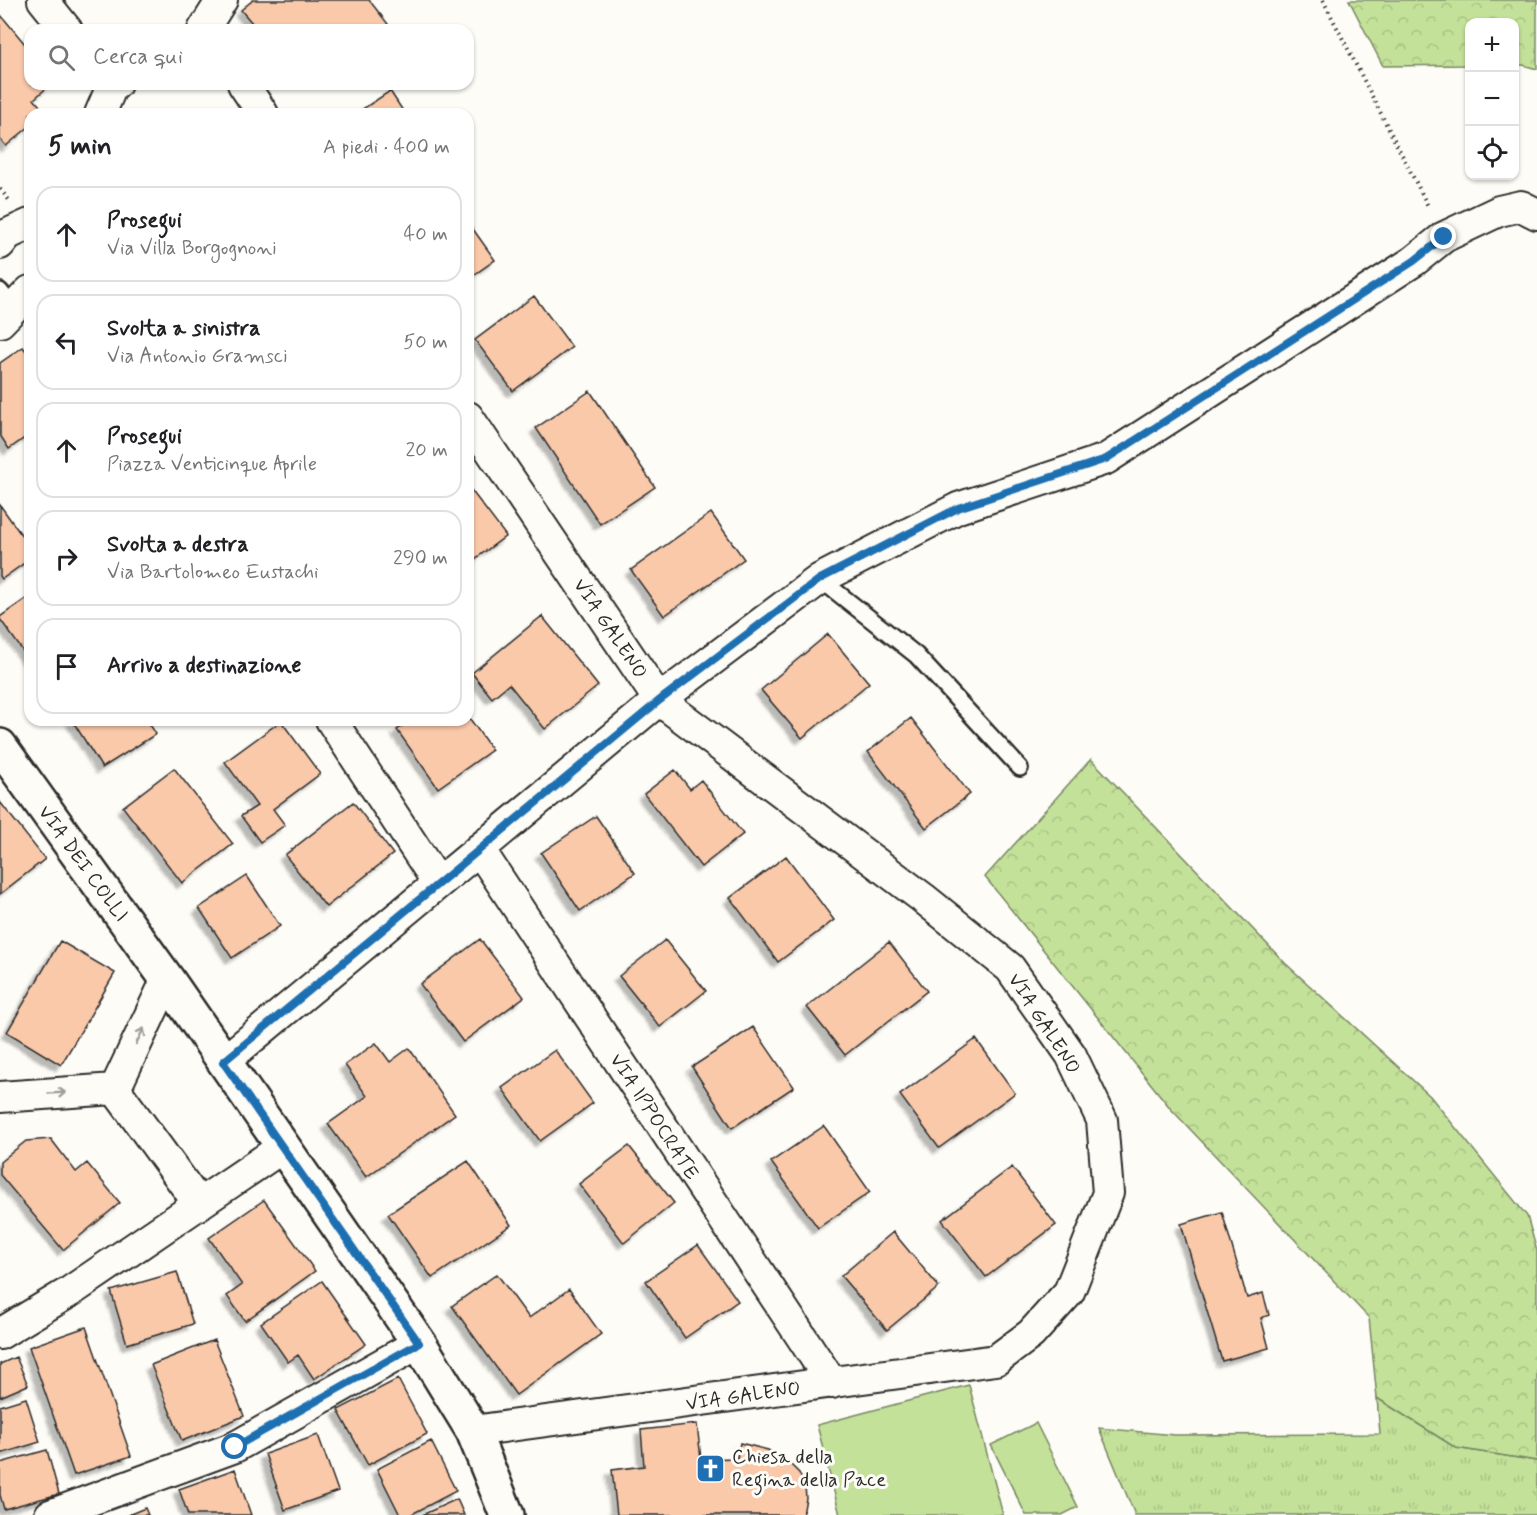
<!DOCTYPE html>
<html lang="it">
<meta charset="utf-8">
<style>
body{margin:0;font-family:Mynerve,sans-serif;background:#f2f2f2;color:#202124}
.controls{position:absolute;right:18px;top:18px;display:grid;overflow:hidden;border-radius:12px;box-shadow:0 2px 4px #0004}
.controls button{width:54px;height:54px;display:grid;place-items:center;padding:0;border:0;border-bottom:2px solid #e0e0e0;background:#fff;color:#202124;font:30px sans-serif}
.stop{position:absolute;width:18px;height:18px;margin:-14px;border:4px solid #1f6fb2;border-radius:50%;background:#fff}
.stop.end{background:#1f6fb2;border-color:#fff;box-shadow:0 2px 6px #0008}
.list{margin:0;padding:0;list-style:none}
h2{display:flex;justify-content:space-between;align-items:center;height:78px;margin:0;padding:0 24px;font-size:26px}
h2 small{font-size:20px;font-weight:400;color:#757577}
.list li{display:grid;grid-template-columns:39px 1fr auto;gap:18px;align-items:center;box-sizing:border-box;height:96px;margin:0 12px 12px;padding:0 12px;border:2px solid #e0e0e0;border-radius:18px}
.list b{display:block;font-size:22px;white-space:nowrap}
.list p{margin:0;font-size:20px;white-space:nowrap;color:#757577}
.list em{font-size:20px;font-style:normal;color:#757577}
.icon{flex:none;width:33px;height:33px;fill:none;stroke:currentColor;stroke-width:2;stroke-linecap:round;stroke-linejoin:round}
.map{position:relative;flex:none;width:1537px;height:1515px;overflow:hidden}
.search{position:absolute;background:#fff;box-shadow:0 2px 4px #0004;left:24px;top:24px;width:450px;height:66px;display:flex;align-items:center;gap:15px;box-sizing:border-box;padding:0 21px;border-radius:18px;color:#757577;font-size:22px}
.panel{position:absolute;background:#fff;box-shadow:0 2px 4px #0004;left:24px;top:108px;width:450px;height:618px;border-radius:18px}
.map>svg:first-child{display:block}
</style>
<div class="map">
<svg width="1537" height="1515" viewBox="0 0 1537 1515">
<defs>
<pattern id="grass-tufts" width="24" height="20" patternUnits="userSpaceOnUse" patternTransform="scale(1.5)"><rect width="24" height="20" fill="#c3e199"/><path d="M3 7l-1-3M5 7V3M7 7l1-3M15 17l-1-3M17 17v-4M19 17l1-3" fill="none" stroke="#a8c184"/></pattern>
<pattern id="forest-crowns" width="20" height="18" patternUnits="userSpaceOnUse" patternTransform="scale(1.5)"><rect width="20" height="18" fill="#c3e199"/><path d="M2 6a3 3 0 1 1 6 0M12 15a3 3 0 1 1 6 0" fill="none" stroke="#a8c184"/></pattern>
<filter id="shadow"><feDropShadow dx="-5.5" dy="5.5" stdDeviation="1.5" flood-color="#0004"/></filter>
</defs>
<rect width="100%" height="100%" fill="#fdfcf7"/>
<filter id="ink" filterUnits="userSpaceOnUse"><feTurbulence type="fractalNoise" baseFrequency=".0167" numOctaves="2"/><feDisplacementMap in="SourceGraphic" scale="12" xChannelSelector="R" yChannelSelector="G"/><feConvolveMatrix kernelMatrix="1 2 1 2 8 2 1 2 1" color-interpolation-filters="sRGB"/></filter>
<g filter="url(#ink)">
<path fill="url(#grass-tufts)" stroke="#778662" stroke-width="1.5" d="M 1377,1398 L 1456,1448 L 1537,1461 L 1537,1515 L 1135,1515 L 1099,1428 L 1175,1435 L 1380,1434 Z"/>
<path fill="url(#forest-crowns)" stroke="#778662" stroke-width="1.5" d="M 1349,0 L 1537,0 L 1537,69 L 1523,65 L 1515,65 L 1514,22 L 1470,22 L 1469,65 L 1383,66 Z
M 1091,759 L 1285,963 L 1430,1096 L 1527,1216 L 1537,1251 L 1537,1461 L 1456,1448 L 1377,1398 L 1369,1318 L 1171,1109 L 985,877 Z"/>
<path fill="#c3e199" stroke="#778662" stroke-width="1.5" d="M 969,1385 L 1003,1515 L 840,1515 L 817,1425 Z
M 1036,1423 L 1078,1507 L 1062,1515 L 1026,1515 L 991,1445 Z"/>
<path fill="#fac9aa" stroke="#2b2b2b" stroke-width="1.5" filter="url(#shadow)" d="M 253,0 L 369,0 L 388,24 L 380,30 L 258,30 L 241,10 Z
M 0,14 L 30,50 L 30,84 L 51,84 L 34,99 L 46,113 L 30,114 L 30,126 L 6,146 L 0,139 Z
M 390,91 L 405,114 L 355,114 Z
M 468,222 L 495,260 L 468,279 Z
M 534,296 L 572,347 L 513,391 L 475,340 Z
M 23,347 L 30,356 L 30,434 L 9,449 L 0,435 L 0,363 Z
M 590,391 L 655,487 L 600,524 L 536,428 Z
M 468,486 L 506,536 L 468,564 Z
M 0,505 L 30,547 L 30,559 L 2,579 L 0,576 Z
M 711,513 L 744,559 L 664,616 L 631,570 Z
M 30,596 L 30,661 L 0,619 L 0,617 Z
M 542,616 L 598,686 L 545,729 L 509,684 L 492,698 L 472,673 Z
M 828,634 L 869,683 L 802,738 L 761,690 Z
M 468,716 L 492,750 L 438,788 L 397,730 L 411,720 L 468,720 Z
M 911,718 L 970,794 L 926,828 L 868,752 Z
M 72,720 L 147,720 L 156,734 L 102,768 Z
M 281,721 L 320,774 L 273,809 L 285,825 L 260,842 L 241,816 L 257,806 L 225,762 Z
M 174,768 L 233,844 L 182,883 L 123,807 Z
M 675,770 L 690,789 L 701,780 L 743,834 L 701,867 L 644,794 Z
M 0,802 L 45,859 L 0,894 Z
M 353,802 L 393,854 L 326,907 L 285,855 Z
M 596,816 L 635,873 L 580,911 L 541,853 Z
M 786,856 L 834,920 L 778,962 L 730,898 Z
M 247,876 L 280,926 L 232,958 L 199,908 Z
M 480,939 L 524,997 L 463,1042 L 420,984 Z
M 665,940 L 706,991 L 660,1027 L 619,976 Z
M 60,941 L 115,973 L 61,1065 L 7,1032 Z
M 889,942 L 927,991 L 845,1055 L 807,1007 Z
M 753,1027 L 794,1087 L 732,1128 L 692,1067 Z
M 976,1039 L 1015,1093 L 939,1148 L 900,1095 Z
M 376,1043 L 390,1062 L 409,1048 L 455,1114 L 366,1177 L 328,1124 L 367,1096 L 345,1065 Z
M 555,1050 L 593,1103 L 540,1141 L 502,1088 Z
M 824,1126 L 870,1192 L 818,1228 L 771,1162 Z
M 51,1139 L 76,1172 L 87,1163 L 120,1203 L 63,1250 L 0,1175 L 0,1162 L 26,1141 Z
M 629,1146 L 674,1203 L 624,1243 L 579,1184 Z
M 468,1161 L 511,1225 L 432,1278 L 388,1214 Z
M 1012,1167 L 1056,1225 L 986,1277 L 942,1220 Z
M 264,1200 L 315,1271 L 245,1321 L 227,1296 L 242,1285 L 209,1238 Z
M 1222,1212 L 1247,1298 L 1263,1293 L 1269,1315 L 1261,1318 L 1269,1348 L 1222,1361 L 1181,1224 Z
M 893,1232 L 939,1287 L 887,1330 L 841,1276 Z
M 698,1245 L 738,1301 L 685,1338 L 646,1281 Z
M 177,1272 L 193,1324 L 127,1344 L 111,1291 Z
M 497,1274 L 529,1318 L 569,1289 L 601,1334 L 516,1395 L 452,1306 Z
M 322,1281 L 366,1344 L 314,1379 L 298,1355 L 288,1362 L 261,1323 Z
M 86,1327 L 131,1456 L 74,1475 L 29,1347 Z
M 214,1340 L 244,1416 L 182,1441 L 151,1365 Z
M 16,1357 L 28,1385 L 0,1397 L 0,1364 Z
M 398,1379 L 427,1434 L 368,1465 L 338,1410 Z
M 26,1398 L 40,1442 L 0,1454 L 0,1406 Z
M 697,1424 L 701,1459 L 737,1458 L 740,1443 L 768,1450 L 786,1460 L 799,1473 L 805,1486 L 806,1498 L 803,1515 L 617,1515 L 612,1470 L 644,1466 L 641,1430 Z
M 318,1435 L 338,1491 L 285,1510 L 265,1454 Z
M 431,1441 L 456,1491 L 410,1515 L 400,1515 L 377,1469 Z
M 47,1450 L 59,1494 L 4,1509 L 0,1495 L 0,1463 Z
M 235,1469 L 251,1515 L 188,1515 L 179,1489 Z
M 457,1499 L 464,1515 L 422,1515 Z
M 145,1508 L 148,1515 L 128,1515 Z"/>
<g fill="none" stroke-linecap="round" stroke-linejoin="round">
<defs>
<path id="lane" d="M 0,291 L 14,309
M 820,579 L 916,655 L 1020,768"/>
<path id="street" d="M 43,0 L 67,30
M 203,30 L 222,0
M 243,84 L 263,114
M 100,114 L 112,86 L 116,84
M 0,244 L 8,234 L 30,224
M 0,322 L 30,291
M 468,417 L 659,700 L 923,898 L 1010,968 L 1071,1055 L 1102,1120 L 1108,1193 L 1069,1292 L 1031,1334 L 996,1360 L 473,1431
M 331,720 L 438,883
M 479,849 L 832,1383
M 223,1062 L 659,700 L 820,579 L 958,508 L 1106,459 L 1414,261 L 1444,237 L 1499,211 L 1521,206 L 1537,214
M 115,1089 L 199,1204 L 283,1147
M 115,1089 L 167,979
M 0,1097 L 115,1089
M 0,1334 L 71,1291 L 199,1204
M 50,1515 L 235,1447 L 419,1343"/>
<path id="secondary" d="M 0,746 L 167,979 L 419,1343 L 473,1431 L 507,1515"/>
</defs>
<use href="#lane" stroke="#2b2b2b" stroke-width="20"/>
<use href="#street" stroke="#2b2b2b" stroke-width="34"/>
<use href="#secondary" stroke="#2b2b2b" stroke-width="38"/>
<path stroke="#2b2b2b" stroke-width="4" stroke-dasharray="1.5 4.5" stroke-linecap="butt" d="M 1323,0 L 1429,208
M 0,189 L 9,200"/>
<use href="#lane" stroke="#fdfcf7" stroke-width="15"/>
<use href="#street" stroke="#fdfcf7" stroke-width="30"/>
<use href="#secondary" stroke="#fdfcf7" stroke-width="33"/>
</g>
<defs><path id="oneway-shaft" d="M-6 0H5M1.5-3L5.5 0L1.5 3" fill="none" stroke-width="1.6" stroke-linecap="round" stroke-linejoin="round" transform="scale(1.5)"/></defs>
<g stroke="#9e9e9b">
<use href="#oneway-shaft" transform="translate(140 1036) rotate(-64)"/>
<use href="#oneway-shaft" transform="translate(57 1093) rotate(-4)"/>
</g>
</g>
<g fill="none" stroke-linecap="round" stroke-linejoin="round" filter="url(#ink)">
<path stroke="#1f6fb2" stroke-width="8" d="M 235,1447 L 419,1343 L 223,1062 L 660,700 L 820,579 L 958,508 L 1106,459 L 1414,261 L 1444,237"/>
</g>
<defs>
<symbol id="church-square" viewBox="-11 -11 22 22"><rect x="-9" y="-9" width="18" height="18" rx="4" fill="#1f6fb2" stroke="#fdfcf7"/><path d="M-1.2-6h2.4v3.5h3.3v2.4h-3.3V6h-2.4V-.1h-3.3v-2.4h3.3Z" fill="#fff"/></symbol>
</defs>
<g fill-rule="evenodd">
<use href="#church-square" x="694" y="1452" width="33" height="33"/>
</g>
<g text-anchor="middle" stroke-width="6" stroke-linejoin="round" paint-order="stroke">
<g font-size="20" fill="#2b2b2b" stroke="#fdfcf7">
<text transform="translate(611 628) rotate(56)" y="7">VIA GALENO</text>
<text transform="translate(84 863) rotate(54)" y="7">VIA DEI COLLI</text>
<text transform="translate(1045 1023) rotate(57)" y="7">VIA GALENO</text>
<text transform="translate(655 1116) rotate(57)" y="7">VIA IPPOCRATE</text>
<text transform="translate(743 1395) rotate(-8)" y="7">VIA GALENO</text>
</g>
<g font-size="20" fill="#2b2b2b" stroke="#fdfcf7" text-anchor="start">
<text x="732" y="1463">Chiesa della<tspan x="732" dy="23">Regina della Pace</tspan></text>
</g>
</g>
</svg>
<div class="controls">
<button>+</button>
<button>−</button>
<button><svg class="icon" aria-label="locate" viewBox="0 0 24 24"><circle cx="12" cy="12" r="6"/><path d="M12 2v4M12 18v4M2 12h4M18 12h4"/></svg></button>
</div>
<div class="stop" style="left:235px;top:1447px"></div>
<div class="stop end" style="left:1444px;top:237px"></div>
<div class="search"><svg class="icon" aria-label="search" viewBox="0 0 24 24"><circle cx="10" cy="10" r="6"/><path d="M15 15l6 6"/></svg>Cerca qui</div>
<section class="panel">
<h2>5 min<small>A piedi · 400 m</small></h2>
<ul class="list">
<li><svg class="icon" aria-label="ahead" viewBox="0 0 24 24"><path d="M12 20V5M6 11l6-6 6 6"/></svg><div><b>Prosegui</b><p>Via Villa Borgognoni</p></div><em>40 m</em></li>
<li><svg class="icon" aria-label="left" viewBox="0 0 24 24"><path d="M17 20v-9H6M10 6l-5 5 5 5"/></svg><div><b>Svolta a sinistra</b><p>Via Antonio Gramsci</p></div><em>50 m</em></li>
<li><svg class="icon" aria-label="ahead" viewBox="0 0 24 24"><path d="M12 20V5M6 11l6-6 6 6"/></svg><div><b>Prosegui</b><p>Piazza Venticinque Aprile</p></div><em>20 m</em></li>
<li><svg class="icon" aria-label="right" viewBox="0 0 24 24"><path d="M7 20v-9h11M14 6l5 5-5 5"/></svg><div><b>Svolta a destra</b><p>Via Bartolomeo Eustachi</p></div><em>290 m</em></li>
<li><svg class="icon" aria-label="arrive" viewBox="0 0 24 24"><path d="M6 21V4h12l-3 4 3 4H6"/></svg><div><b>Arrivo a destinazione</b></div></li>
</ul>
</section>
</div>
